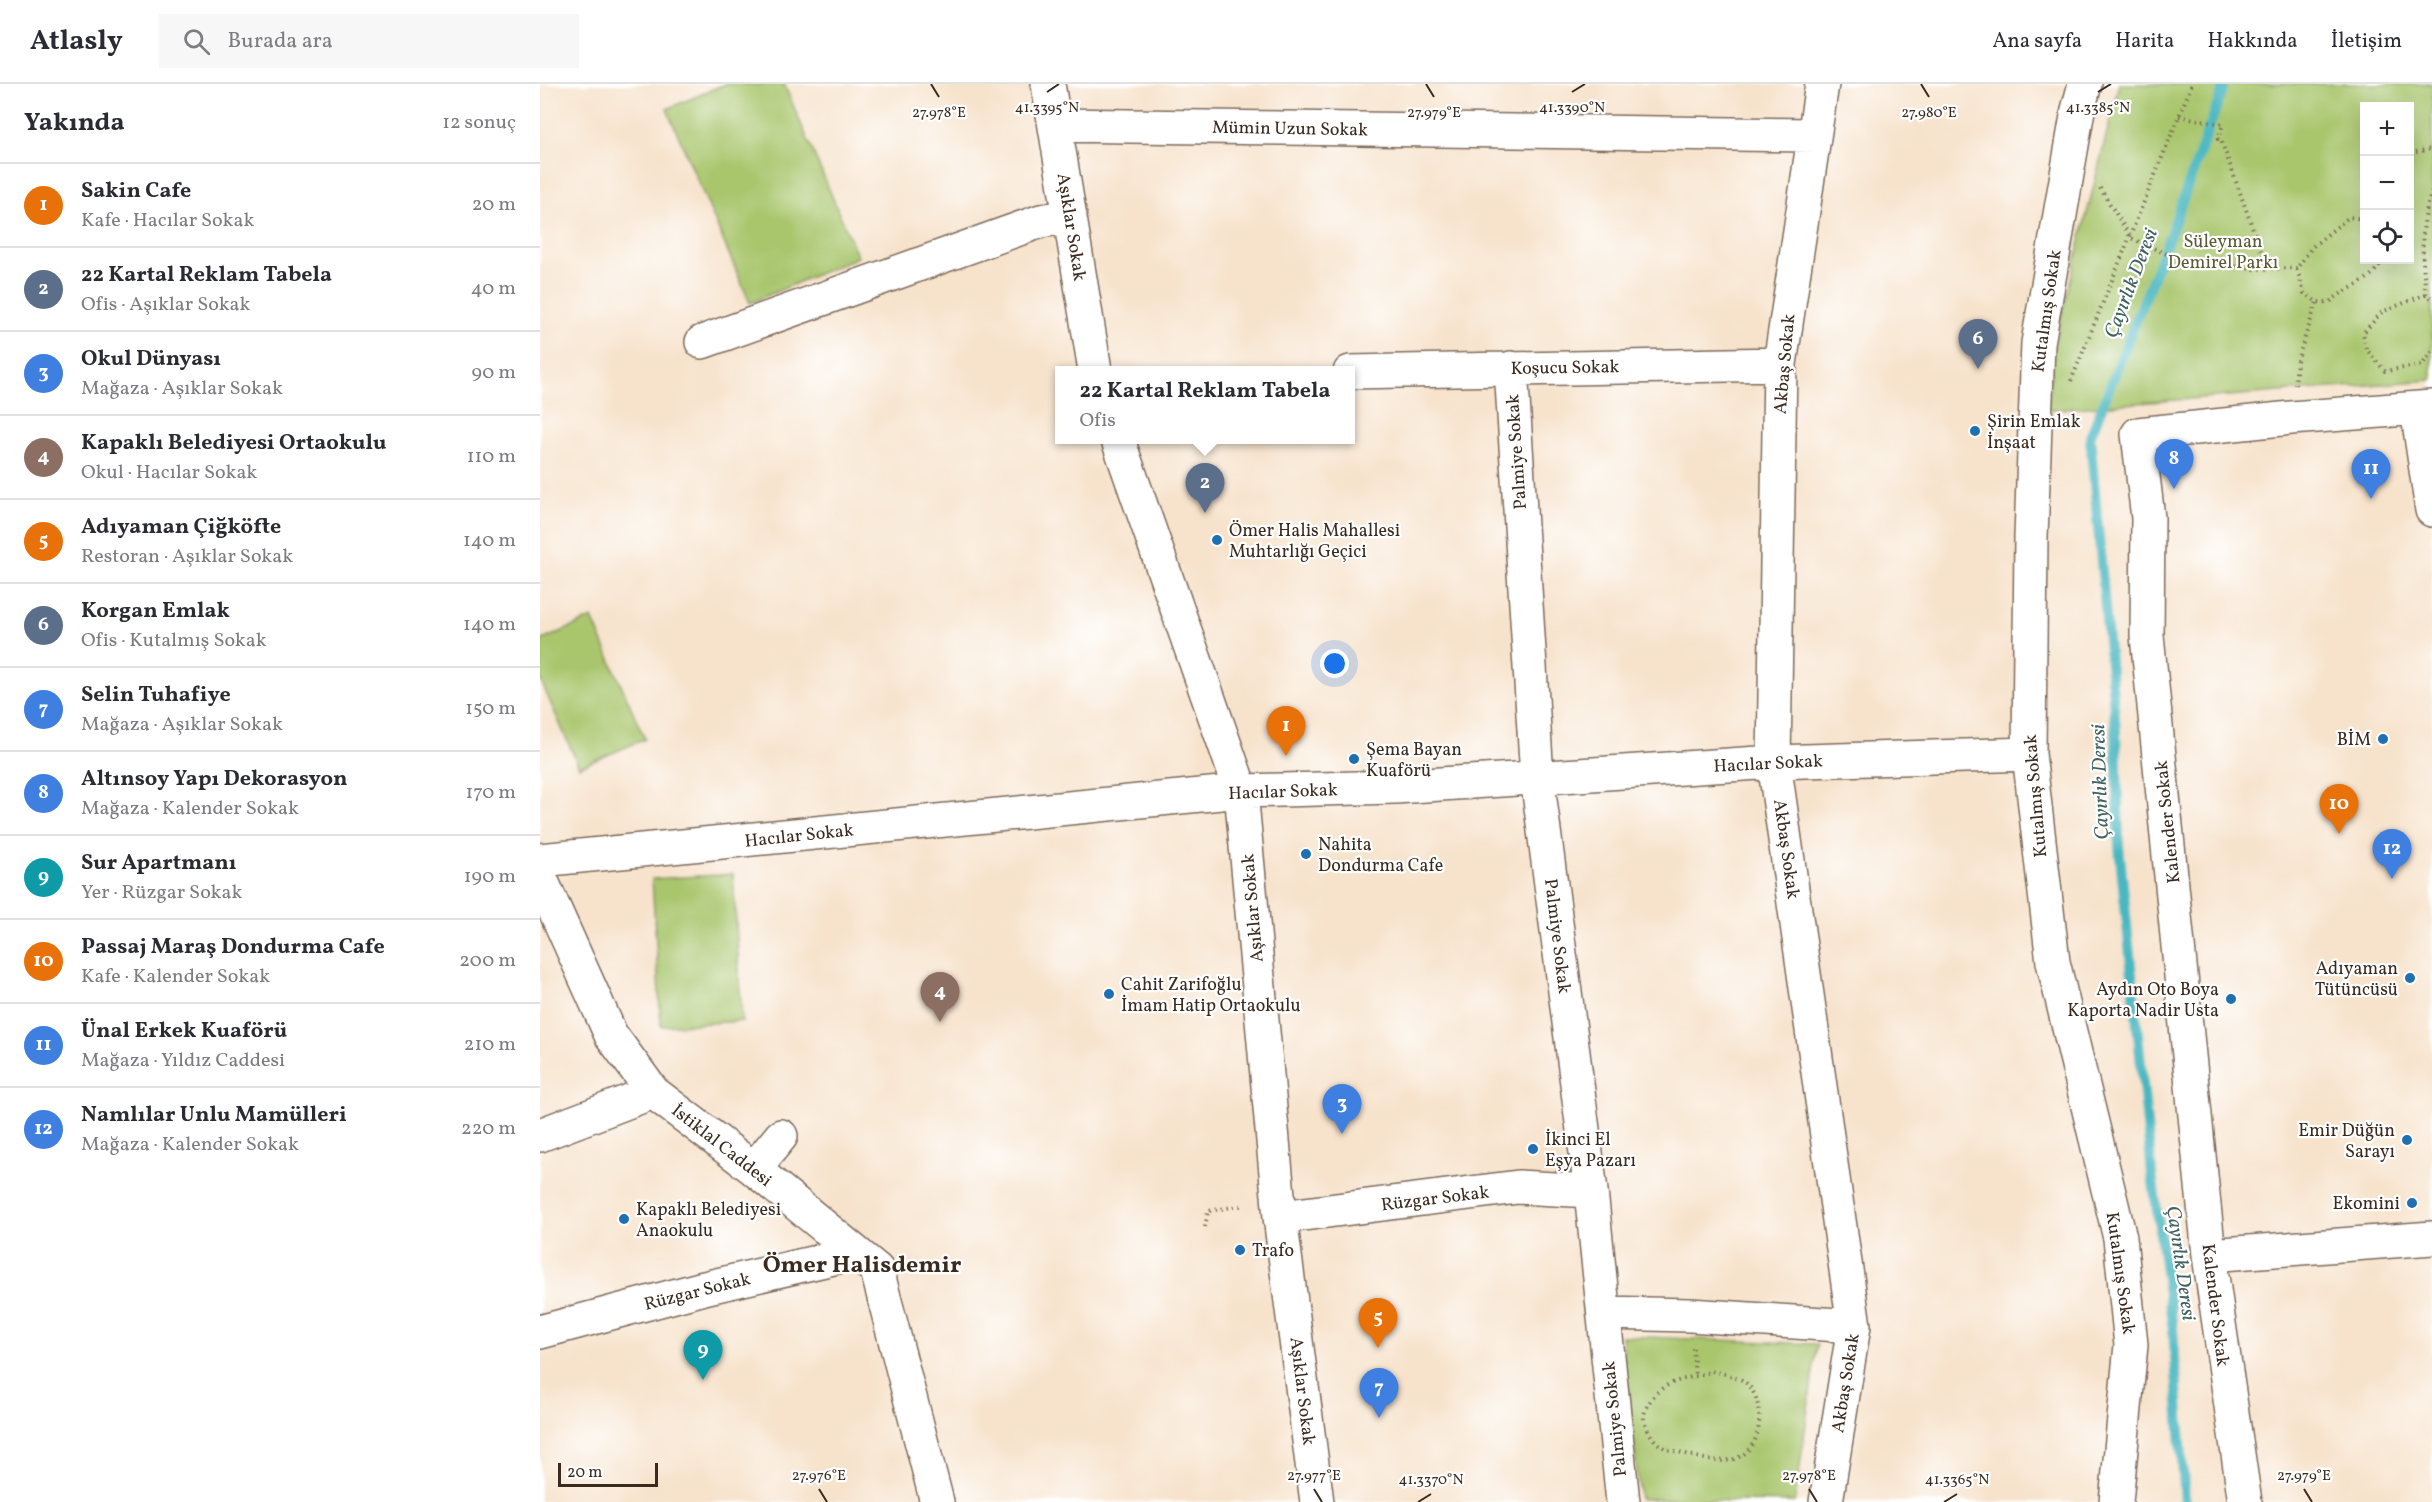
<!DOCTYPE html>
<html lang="tr">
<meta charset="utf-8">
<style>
body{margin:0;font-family:Vollkorn,serif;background:#f7f7f7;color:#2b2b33}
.controls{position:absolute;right:18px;top:18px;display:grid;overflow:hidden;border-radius:0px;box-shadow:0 6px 24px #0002}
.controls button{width:54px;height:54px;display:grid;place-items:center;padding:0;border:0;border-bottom:2px solid #e1e1e2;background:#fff;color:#2b2b33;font:30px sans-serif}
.scale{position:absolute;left:18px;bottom:15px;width:100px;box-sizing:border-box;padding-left:6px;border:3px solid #3b2a1e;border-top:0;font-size:16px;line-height:21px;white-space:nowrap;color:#3b2a1e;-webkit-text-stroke:4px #fff;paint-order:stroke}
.you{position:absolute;left:795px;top:580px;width:21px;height:21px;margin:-15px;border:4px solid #fff;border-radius:50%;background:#1a73e8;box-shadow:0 0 0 9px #1a73e833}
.badge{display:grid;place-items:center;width:39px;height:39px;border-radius:50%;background:#ea580c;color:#fff;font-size:20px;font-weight:700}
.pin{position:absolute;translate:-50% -50px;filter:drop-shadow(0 2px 3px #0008)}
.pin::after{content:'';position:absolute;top:32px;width:21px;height:18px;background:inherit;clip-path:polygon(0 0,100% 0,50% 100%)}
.popup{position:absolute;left:515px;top:282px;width:300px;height:78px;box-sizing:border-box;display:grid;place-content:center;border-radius:0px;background:#fff;filter:drop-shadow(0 2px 4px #0005);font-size:20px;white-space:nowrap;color:#7c7c81}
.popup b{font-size:22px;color:#2b2b33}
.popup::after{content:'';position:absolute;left:50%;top:100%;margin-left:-12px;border:12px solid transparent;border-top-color:#fff}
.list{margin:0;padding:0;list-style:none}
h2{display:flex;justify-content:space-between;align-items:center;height:78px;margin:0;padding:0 24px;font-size:26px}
h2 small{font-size:20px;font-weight:400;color:#7c7c81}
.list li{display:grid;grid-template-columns:39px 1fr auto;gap:18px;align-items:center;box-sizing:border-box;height:84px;padding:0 24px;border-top:2px solid #e1e1e2}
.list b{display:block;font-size:22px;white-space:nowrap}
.list p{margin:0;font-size:20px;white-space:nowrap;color:#7c7c81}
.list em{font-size:20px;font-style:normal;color:#7c7c81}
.icon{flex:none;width:33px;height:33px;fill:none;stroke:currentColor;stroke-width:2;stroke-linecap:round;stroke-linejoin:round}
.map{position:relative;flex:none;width:1892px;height:1418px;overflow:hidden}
header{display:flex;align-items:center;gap:36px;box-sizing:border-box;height:84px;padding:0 30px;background:#fff;border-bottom:2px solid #e1e1e2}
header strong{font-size:28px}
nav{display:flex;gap:33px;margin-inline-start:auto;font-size:21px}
.search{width:420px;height:54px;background:#f7f7f7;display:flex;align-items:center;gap:15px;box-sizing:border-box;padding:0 21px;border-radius:0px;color:#7c7c81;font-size:22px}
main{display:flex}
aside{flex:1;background:#fff}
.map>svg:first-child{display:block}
</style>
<header>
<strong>Atlasly</strong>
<div class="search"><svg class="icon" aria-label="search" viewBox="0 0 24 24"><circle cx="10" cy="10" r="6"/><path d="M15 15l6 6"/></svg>Burada ara</div>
<nav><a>Ana sayfa</a><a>Harita</a><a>Hakkında</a><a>İletişim</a></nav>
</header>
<main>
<aside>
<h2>Yakında<small>12 sonuç</small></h2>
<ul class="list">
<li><span class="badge" style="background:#e8710a">1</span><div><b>Sakin Cafe</b><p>Kafe · Hacılar Sokak</p></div><em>20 m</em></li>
<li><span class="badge" style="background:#5c6f8a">2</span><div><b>22 Kartal Reklam Tabela</b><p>Ofis · Aşıklar Sokak</p></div><em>40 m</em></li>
<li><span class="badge" style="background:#3f7fe0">3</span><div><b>Okul Dünyası</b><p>Mağaza · Aşıklar Sokak</p></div><em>90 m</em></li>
<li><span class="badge" style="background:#8d6e63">4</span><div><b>Kapaklı Belediyesi Ortaokulu</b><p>Okul · Hacılar Sokak</p></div><em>110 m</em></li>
<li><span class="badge" style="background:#e8710a">5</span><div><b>Adıyaman Çiğköfte</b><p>Restoran · Aşıklar Sokak</p></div><em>140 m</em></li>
<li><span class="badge" style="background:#5c6f8a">6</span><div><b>Korgan Emlak</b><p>Ofis · Kutalmış Sokak</p></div><em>140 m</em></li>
<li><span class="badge" style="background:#3f7fe0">7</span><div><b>Selin Tuhafiye</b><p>Mağaza · Aşıklar Sokak</p></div><em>150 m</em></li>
<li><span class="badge" style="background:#3f7fe0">8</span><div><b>Altınsoy Yapı Dekorasyon</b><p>Mağaza · Kalender Sokak</p></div><em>170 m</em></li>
<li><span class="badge" style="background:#0f9aa8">9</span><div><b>Sur Apartmanı</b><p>Yer · Rüzgar Sokak</p></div><em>190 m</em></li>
<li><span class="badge" style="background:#e8710a">10</span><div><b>Passaj Maraş Dondurma Cafe</b><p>Kafe · Kalender Sokak</p></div><em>200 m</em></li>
<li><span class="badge" style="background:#3f7fe0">11</span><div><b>Ünal Erkek Kuaförü</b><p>Mağaza · Yıldız Caddesi</p></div><em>210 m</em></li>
<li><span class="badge" style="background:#3f7fe0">12</span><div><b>Namlılar Unlu Mamülleri</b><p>Mağaza · Kalender Sokak</p></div><em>220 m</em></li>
</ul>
</aside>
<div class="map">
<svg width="1892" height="1418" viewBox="0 0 1892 1418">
<rect width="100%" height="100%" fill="#fff"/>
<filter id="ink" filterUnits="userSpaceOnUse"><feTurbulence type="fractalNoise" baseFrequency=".0167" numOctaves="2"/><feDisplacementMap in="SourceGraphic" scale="12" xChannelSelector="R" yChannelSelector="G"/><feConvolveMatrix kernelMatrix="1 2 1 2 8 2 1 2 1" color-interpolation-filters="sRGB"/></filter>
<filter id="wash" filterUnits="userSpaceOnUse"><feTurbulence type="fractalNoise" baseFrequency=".008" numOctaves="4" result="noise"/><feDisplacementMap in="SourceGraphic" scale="24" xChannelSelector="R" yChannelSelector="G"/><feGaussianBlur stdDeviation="1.35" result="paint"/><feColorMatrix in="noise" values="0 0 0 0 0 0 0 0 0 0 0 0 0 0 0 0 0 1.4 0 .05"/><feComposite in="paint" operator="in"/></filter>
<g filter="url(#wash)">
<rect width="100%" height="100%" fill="#f7e3cc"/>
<path fill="#a9c66d" stroke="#727846" stroke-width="1.5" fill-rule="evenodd" d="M 185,0 L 244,0 L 318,173 L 210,219 L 127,25 Z
M 1579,0 L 1892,0 L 1892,296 L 1508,326 L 1513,266 ZM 1824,22 L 1870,22 L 1870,176 L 1824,176 Z
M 52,534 L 105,655 L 39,683 L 0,595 L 0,557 Z
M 193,790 L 202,937 L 121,942 L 112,795 Z
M 1082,1252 L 1277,1260 L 1255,1418 L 1100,1415 Z"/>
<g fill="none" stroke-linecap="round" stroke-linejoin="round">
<path stroke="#48b7c1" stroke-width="10" d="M 1645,1418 L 1633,1246 L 1612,1090 L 1579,762 L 1576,647 L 1550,353 L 1631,148 L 1685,0"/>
</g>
</g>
<g filter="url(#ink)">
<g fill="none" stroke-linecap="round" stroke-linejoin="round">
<defs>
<path id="minor" d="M 508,0 L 555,286
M 1282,0 L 1240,280 L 1234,678 L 1314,1242 L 1286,1418
M 1545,0 L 1538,26 L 1498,259 L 1491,453 L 1489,670 L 1513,878 L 1580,1154 L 1591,1261 L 1576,1418
M 515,41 L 1274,51
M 162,258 L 501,137 L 530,132
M 971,284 L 997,693 L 1051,1107 L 1083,1418
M 810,288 L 1240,280
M 1877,325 L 1892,426
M 578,356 L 701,707 L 740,1133 L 777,1418
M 0,776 L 701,707 L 855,703 L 1234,678 L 1489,670
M 0,793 L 71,951 L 113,1008 L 214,1085 L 337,1186 L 397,1418
M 0,1051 L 113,1008
M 214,1085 L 241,1052
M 740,1133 L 978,1103 L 1051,1107
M 1669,1171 L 1892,1154
M 1064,1229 L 1150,1231 L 1314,1242
M 0,1248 L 164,1204 L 315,1169
M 1705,1418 L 1669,1171 L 1607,552 L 1608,434 L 1598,350 L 1751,334 L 1892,323"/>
</defs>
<use href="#minor" stroke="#7d6b5b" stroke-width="36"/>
<path stroke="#7d6b5b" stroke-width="4" stroke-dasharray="1.5 4.5" stroke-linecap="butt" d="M 1639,32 L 1683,40 L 1678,55 L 1681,56 L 1727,184
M 1870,69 L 1892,65
M 1560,104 L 1591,154 L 1633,173 L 1713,185 L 1757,184
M 1892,108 C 1879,142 1882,174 1886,210 L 1892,214
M 1824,135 L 1809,133 L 1772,163 L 1757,184 L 1764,209 L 1777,218 L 1790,218 C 1810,200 1830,201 1842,176
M 1886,210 L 1842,228 L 1823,249 L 1826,265 L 1845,287 L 1882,281 L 1892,268
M 1531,297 L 1652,0
M 1755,301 L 1757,277 L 1777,218
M 665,1143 L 668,1127 L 705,1121
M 1153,1264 L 1155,1294
M 1172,1287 C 1183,1290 1197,1291 1206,1299 C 1226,1317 1224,1363 1197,1374 C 1177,1382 1153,1371 1134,1367 C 1121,1364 1113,1357 1107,1344 C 1103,1336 1103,1331 1107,1323 C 1121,1294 1146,1297 1172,1287 Z"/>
<use href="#minor" stroke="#fff" stroke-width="33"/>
</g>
</g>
<path fill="none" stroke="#3b2a1e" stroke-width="2" d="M 391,0 L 399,13M 886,0 L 894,13M 1381,0 L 1389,13M 507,8 L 519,0M 1032,8 L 1045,0M 1558,8 L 1571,0M 279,1405 L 287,1418M 774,1405 L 782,1418M 1269,1405 L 1277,1418M 1764,1405 L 1772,1418M 878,1418 L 891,1410M 1404,1418 L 1417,1410"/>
<g fill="#1f6fb2" stroke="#fff" stroke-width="2">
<circle cx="1435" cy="347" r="6"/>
<circle cx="677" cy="456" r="6"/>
<circle cx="1843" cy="655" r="6"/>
<circle cx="814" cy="675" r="6"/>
<circle cx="766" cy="770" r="6"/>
<circle cx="1870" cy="894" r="6"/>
<circle cx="569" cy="910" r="6"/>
<circle cx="1691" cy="915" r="6"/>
<circle cx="1867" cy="1056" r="6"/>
<circle cx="993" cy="1065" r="6"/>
<circle cx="1872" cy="1119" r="6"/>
<circle cx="84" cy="1135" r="6"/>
<circle cx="700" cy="1166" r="6"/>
</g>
<g text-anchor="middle" stroke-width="4.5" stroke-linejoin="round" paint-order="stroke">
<g font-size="18" fill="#3b2a1e" stroke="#fff">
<text transform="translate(750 44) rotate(1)" y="6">Mümin Uzun Sokak</text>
<text transform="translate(532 143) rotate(81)" y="6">Aşıklar Sokak</text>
<text transform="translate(1506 227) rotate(-82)" y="6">Kutalmış Sokak</text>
<text transform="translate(1244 280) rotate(-85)" y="6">Akbaş Sokak</text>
<text transform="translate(1025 283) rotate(-1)" y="6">Koşucu Sokak</text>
<text transform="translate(976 368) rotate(-94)" y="6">Palmiye Sokak</text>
<text transform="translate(1228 679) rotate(-3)" y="6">Hacılar Sokak</text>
<text transform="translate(743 707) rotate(-2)" y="6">Hacılar Sokak</text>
<text transform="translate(1495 712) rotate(-95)" y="6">Kutalmış Sokak</text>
<text transform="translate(1627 738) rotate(-96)" y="6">Kalender Sokak</text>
<text transform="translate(259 751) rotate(-6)" y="6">Hacılar Sokak</text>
<text transform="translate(1247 765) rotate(82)" y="6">Akbaş Sokak</text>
<text transform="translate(712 824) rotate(-95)" y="6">Aşıklar Sokak</text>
<text transform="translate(1018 852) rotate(83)" y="6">Palmiye Sokak</text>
<text transform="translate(182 1061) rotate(38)" y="6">İstiklal Caddesi</text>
<text transform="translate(895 1114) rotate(-7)" y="6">Rüzgar Sokak</text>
<text transform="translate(1581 1189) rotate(82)" y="6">Kutalmış Sokak</text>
<text transform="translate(157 1207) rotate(-14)" y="6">Rüzgar Sokak</text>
<text transform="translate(1676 1221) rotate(83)" y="6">Kalender Sokak</text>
<text transform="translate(1305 1299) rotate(-81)" y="6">Akbaş Sokak</text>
<text transform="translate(763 1307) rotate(83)" y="6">Aşıklar Sokak</text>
<text transform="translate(1074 1335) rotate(-96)" y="6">Palmiye Sokak</text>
</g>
<g font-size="18" fill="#5c5936" stroke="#fff">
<text x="1683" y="163">Süleyman<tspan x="1683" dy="21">Demirel Parkı</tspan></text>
</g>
<g font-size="18" fill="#3b2a1e" stroke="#fff" text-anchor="start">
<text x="1447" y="343">Şirin Emlak<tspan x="1447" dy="21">İnşaat</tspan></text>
<text x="689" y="452">Ömer Halis Mahallesi<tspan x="689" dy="21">Muhtarlığı Geçici</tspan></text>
<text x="1831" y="661" text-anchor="end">BİM</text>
<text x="826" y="671">Şema Bayan<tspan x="826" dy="21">Kuaförü</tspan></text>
<text x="778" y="766">Nahita<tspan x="778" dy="21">Dondurma Cafe</tspan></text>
<text x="1858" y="890" text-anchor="end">Adıyaman<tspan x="1858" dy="21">Tütüncüsü</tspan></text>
<text x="581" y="906">Cahit Zarifoğlu<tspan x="581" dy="21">İmam Hatip Ortaokulu</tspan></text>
<text x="1679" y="911" text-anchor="end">Aydın Oto Boya<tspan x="1679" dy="21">Kaporta Nadir Usta</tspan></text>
<text x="1855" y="1052" text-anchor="end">Emir Düğün<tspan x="1855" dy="21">Sarayı</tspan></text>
<text x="1005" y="1061">İkinci El<tspan x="1005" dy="21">Eşya Pazarı</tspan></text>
<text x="1860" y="1125" text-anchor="end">Ekomini</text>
<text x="96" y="1131">Kapaklı Belediyesi<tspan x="96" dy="21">Anaokulu</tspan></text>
<text x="712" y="1172">Trafo</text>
</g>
<g font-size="20" font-style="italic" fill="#40625f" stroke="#fff">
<text transform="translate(1590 199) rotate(-69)" y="7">Çayırlık Deresi</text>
<text transform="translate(1559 698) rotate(-92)" y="7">Çayırlık Deresi</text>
<text transform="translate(1642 1179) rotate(82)" y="7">Çayırlık Deresi</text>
</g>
<g font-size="24" font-weight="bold" fill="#3b2a1e" stroke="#fff">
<text x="322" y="1188">Ömer Halisdemir</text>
</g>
</g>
<g font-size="15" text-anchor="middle" fill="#3b2a1e" stroke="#fff" stroke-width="4.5" stroke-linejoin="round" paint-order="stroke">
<text x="1032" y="28">41.3390°N</text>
<text x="507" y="28">41.3395°N</text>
<text x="1558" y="28">41.3385°N</text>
<text x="399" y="33">27.978°E</text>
<text x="894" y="33">27.979°E</text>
<text x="1389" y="33">27.980°E</text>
<text x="279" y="1396">27.976°E</text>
<text x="774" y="1396">27.977°E</text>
<text x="1269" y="1396">27.978°E</text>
<text x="1764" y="1396">27.979°E</text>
<text x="891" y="1400">41.3370°N</text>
<text x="1417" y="1400">41.3365°N</text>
</g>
</svg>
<div class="controls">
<button>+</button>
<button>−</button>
<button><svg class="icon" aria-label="locate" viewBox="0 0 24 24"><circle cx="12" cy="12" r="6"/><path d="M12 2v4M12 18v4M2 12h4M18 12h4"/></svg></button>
</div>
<div class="scale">20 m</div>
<div class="you"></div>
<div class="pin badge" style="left:746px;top:672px;background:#e8710a">1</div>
<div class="pin badge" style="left:665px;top:429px;background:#5c6f8a">2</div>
<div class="popup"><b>22 Kartal Reklam Tabela</b>Ofis</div>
<div class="pin badge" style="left:802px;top:1050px;background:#3f7fe0">3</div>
<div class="pin badge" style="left:400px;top:938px;background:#8d6e63">4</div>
<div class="pin badge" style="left:838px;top:1264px;background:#e8710a">5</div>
<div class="pin badge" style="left:1438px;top:285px;background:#5c6f8a">6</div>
<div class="pin badge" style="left:839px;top:1334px;background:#3f7fe0">7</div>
<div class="pin badge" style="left:1634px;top:405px;background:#3f7fe0">8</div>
<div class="pin badge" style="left:163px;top:1296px;background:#0f9aa8">9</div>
<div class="pin badge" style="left:1799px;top:750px;background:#e8710a">10</div>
<div class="pin badge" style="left:1831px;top:415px;background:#3f7fe0">11</div>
<div class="pin badge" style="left:1852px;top:795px;background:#3f7fe0">12</div>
</div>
</main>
